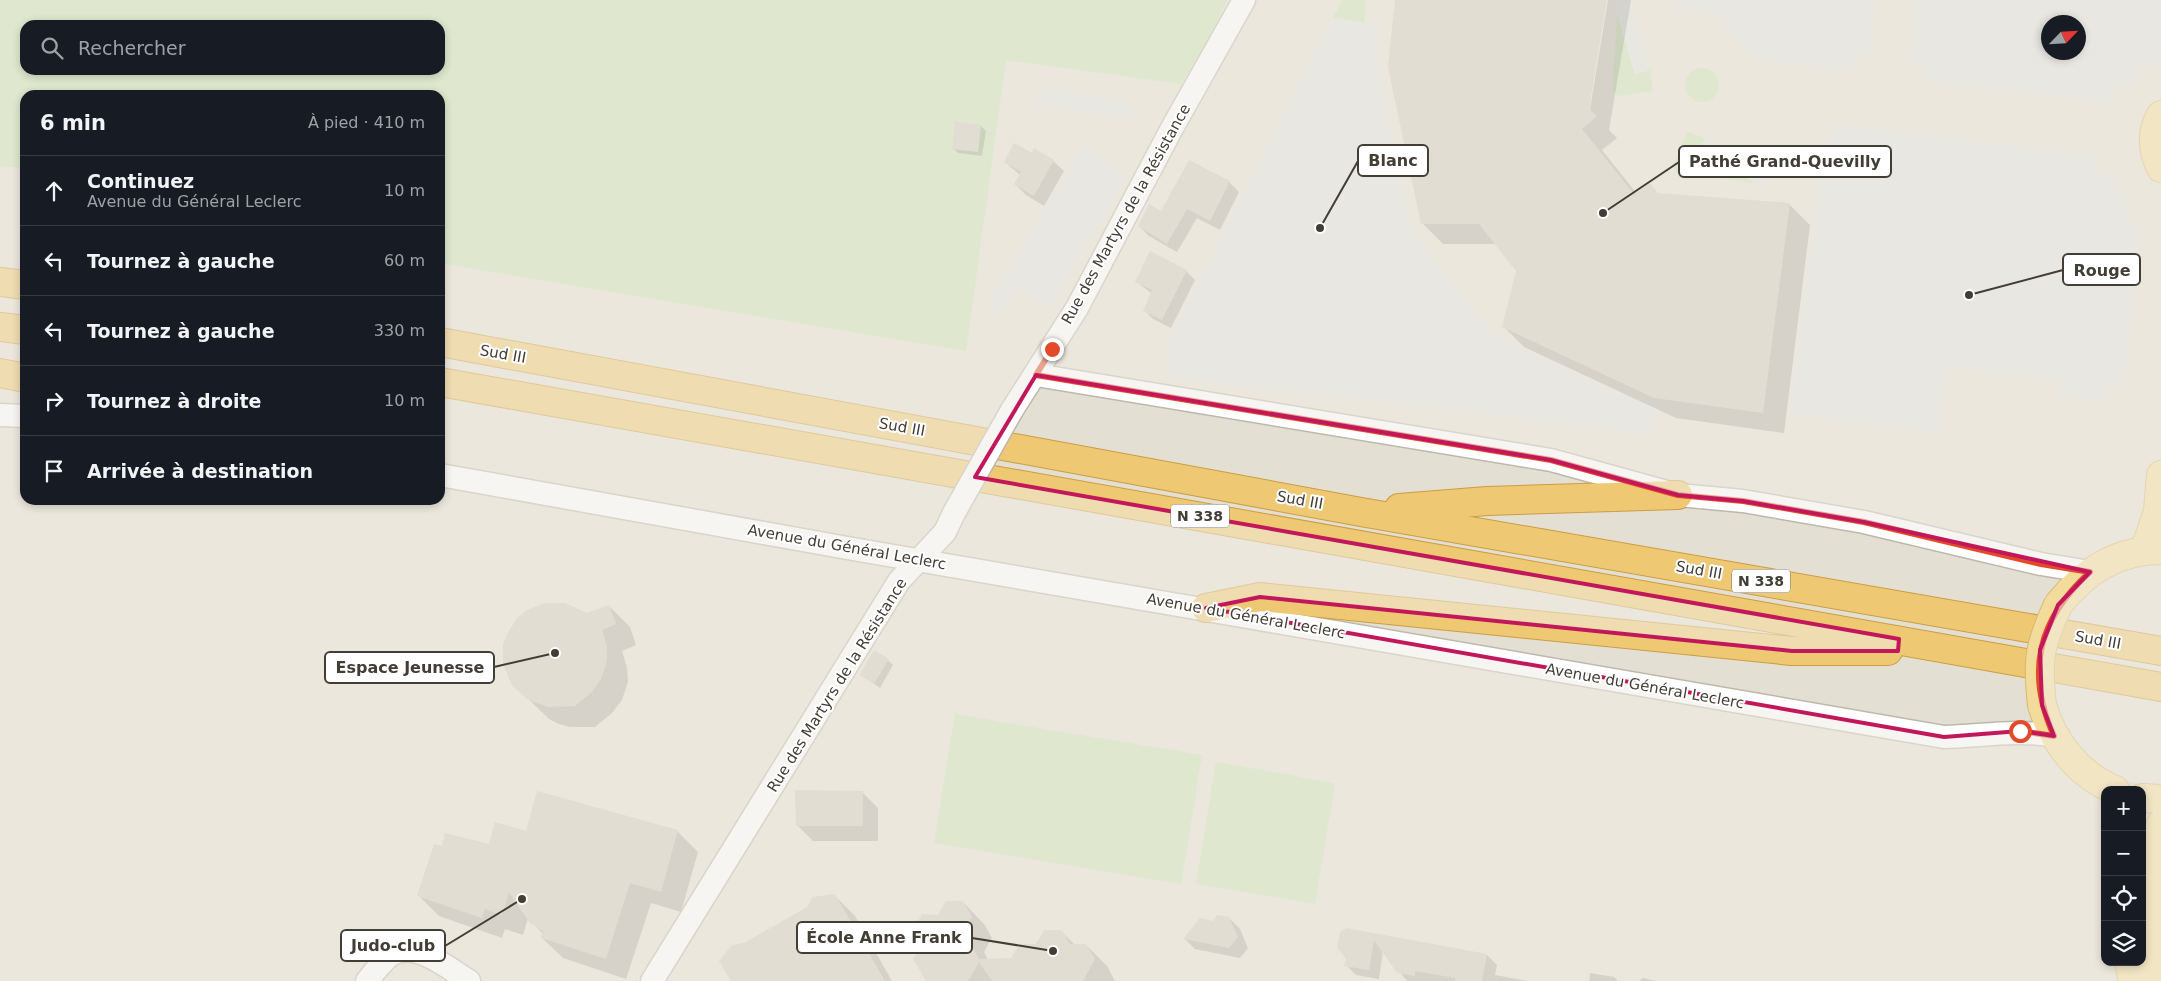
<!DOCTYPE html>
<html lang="fr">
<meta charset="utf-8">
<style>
body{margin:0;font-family:"DejaVu Sans",sans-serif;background:#20242c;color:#f1f3f6}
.controls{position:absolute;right:15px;bottom:15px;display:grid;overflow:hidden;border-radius:10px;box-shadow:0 2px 8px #0003}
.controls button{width:45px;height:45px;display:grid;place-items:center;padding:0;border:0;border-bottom:1px solid #363941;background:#171b24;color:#f1f3f6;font:25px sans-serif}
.compass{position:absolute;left:2041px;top:15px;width:45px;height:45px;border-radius:50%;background:#171b24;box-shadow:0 2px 8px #0003;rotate:65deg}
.stop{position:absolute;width:15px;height:15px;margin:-11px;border:4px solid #e34a29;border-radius:50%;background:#fff}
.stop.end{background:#e34a29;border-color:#fff;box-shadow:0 1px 5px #0008}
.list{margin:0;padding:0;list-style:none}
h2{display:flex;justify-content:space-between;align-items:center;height:65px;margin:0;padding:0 20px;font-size:21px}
h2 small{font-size:16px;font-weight:400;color:#9ea1a6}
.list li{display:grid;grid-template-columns:32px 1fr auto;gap:15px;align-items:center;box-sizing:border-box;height:70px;padding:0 20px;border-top:1px solid #363941}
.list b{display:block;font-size:19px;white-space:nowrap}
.list p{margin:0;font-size:16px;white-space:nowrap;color:#9ea1a6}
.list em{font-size:16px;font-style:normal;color:#9ea1a6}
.icon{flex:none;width:28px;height:28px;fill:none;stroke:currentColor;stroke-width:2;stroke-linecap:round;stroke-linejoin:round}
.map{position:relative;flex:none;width:2161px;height:981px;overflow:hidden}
.search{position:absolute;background:#171b24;box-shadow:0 2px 8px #0003;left:20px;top:20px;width:425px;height:55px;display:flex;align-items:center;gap:12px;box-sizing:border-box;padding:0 18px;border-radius:15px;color:#9ea1a6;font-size:19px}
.panel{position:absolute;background:#171b24;box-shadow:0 2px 8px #0003;left:20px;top:90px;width:425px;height:415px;border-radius:15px}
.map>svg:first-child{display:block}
</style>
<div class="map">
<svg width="2161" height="981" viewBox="0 0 2161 981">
<rect width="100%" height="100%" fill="#f0ede5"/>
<path fill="#e4dfd3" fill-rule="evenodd" d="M 0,0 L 2161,0 L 2161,981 L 0,981 ZM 2048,22 L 2078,22 L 2078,52 L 2048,52 ZM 25,25 L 440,25 L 440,70 L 25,70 ZM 25,95 L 440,95 L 440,500 L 25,500 ZM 2105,790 L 2142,790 L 2142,962 L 2105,962 Z"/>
<path fill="#cae1b1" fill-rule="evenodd" d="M 0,0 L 1227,0 L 1210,37 L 1181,84 L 1006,60 L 966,351 L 440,263 L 440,95 L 25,95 L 25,168 L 0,166 ZM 25,25 L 440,25 L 440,70 L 25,70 Z
M 1342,0 L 1366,0 L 1364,23 L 1333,18 Z
M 1617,13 L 1635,74 L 1650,70 L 1653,91 L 1617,96 L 1612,90 Z
M1685 85a17 17 0 1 1 34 0a17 17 0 1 1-34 0Z
M 1687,132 L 1705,138 L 1698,153 L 1756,183 L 1677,173 L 1673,166 Z
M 955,714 L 1202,755 L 1181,884 L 934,843 Z
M 1216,762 L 1335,783 L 1315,904 L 1196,884 Z"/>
<path fill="#e1e0dd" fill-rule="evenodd" d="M 1623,0 L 1629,0 L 1650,70 L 1635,74 L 1614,3 Z
M 1677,0 L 1875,0 L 1870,56 L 1853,55 L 1851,71 L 1754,59 L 1724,24 L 1725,15 L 1675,10 Z
M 1917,0 L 2161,0 L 2161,42 L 2158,66 L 2139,67 L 2138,77 L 2129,87 L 2112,86 L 2110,102 L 1923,81 L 1925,64 L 1910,63 ZM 2048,22 L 2078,22 L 2078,52 L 2048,52 Z
M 1333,18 L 1364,23 L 1380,24 L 1377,54 L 1378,67 L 1413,233 L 1490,332 L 1646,405 L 1658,407 L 1648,435 L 1467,411 L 1170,378 L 1171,360 L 1162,358 Z
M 1035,87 L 1131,103 L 1130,118 L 1034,105 Z
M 1833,124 L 2095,156 L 2093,169 L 2109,176 L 2123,194 L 2128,207 L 2128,223 L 2141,225 L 2124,387 L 2109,385 L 2106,401 L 2058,396 L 2060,381 L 1946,366 L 1939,432 L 1789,414 L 1816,204 L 1818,170 L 1824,140 L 1832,139 Z
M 1705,138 L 1772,173 L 1765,187 L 1698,153 Z
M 1082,146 L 1127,175 L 1049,307 L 1017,288 L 1000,316 L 987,308 Z"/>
<path fill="#0003" d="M 1396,0 L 1606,0 L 1586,115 L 1589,115 L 1608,0 L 1631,0 L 1609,130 L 1617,138 L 1602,150 L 1637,194 L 1789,204 L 1810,225 L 1784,433 L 1676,418 L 1524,347 L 1503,326 L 1517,270 L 1497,244 L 1443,244 L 1422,223 Z
M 981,126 L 986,131 L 982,156 L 958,153 L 953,148 Z
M 1032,154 L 1053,161 L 1064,171 L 1044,206 L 1026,195 L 1015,184 L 1020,175 L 1005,162 Z
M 1229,182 L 1239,192 L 1220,230 L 1197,218 L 1177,252 L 1149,236 L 1139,226 Z
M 1186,271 L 1195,280 L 1171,328 L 1153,319 L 1144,310 L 1152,294 L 1137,282 Z
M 609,606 L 630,627 L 636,645 L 622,651 L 627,668 L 628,682 L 622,700 L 612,713 L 595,727 L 570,727 L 559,724 L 549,719 L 513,684 L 587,614 Z
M 888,660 L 893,665 L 880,688 L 861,674 Z
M 862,792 L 878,808 L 878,841 L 813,841 L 797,825 Z
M 677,831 L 698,852 L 681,912 L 651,903 L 626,979 L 563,958 L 542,938 L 543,934 L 528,918 L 523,935 L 505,929 L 502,938 L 439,916 L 418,895 L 443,848 L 489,846 L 527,832 Z
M 834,895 L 855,916 L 892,981 L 732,981 L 744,944 Z
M 963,902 L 984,924 L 992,938 L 984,952 L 988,960 L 1012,959 L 1061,931 L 1075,945 L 1086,945 L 1107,966 L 1115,981 L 927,981 L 939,916 Z
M 1229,918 L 1240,929 L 1248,948 L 1240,958 L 1195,949 L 1185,939 L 1213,922 Z
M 1341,932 L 1487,955 L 1497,965 L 1495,975 L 1528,981 L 1407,981 L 1383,951 L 1379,979 L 1356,975 L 1346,965 L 1347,958 Z
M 1590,973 L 1614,977 L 1618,981 L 1589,981 Z
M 1643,978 L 1656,981 L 1639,981 Z"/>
<path fill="#d1c9bb" d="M 1395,0 L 1607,0 L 1589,109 L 1597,116 L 1582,129 L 1634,194 L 1650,183 L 1658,193 L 1790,203 L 1763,413 L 1654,398 L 1502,327 L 1516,271 L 1479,224 L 1421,224 L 1388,67 Z
M 955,121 L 981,125 L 978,152 L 952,149 Z
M 1014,143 L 1032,153 L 1034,148 L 1054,160 L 1034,196 L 1014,184 L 1021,172 L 1004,162 Z
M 1189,160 L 1230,181 L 1210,221 L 1187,209 L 1167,244 L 1138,226 L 1149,204 L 1161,211 Z
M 1150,251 L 1187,270 L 1162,320 L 1143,311 L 1152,290 L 1135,282 Z
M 545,603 L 565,603 L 587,613 L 609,605 L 616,624 L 602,630 L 607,646 L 607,661 L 601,679 L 592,692 L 575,706 L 548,707 L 527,699 L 512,685 L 503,664 L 503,645 L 507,634 L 517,618 L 527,610 Z
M 874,650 L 889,659 L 874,684 L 859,675 Z
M 795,790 L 863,791 L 863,826 L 796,826 Z
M 537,791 L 678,830 L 661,892 L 630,883 L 606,959 L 541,938 L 543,931 L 530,923 L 509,893 L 502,915 L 485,909 L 482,918 L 417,896 L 434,844 L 442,846 L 445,833 L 489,844 L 495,822 L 526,831 Z
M 835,894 L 885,981 L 731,981 L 719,961 L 732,945 L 744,943 L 807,907 L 813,897 Z
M 946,901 L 963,901 L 972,917 L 964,931 L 979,959 L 1011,958 L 1020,944 L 1036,944 L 1044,930 L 1062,930 L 1070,944 L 1086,944 L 1095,959 L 1083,981 L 992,981 L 979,962 L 968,981 L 926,981 L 913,959 L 921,945 L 913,930 L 922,914 L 938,915 Z
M 1217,915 L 1229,917 L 1238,937 L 1229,948 L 1183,939 L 1200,918 L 1213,921 Z
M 1346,928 L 1487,954 L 1482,981 L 1455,981 L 1455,978 L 1415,971 L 1415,976 L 1397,973 L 1374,940 L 1369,970 L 1344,966 L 1346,959 L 1337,947 L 1340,932 Z"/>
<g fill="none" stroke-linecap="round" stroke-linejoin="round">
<defs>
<path id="minor" d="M 1036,375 L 1551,460 L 1678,495 L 1743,501 L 1864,522 L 2041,564 L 2090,572
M 1012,410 L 1077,308 L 1171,130 L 1244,0
M 0,415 L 25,416
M 440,475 L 853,549 L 1944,737 C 1982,736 2017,729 2054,736
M 367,981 C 373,973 380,965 387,958 C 412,936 447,968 469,981
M 652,981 L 899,581 L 945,532 L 954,513"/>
<path id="major" d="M 2161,115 C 2151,131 2152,151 2161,168
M 2145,550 L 2158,511 L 2161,475
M 2058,605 C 2085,571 2117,550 2161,550
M 2042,705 C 2053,742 2078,775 2115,790
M 2142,798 L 2161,799
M 2129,962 L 2133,981
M 2150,981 L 2155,928 L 2155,841 L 2161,824"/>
<path id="highway" d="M 0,282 L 25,285
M 0,327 L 25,330
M 440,342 L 1361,512 L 2161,651
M 0,373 L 25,378
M 440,382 L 2161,687
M 1399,508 L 1487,501 L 1678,495
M 1206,608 L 1260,597 L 1792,651 L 1888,651"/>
</defs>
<use href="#minor" stroke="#beb8ab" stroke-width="25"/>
<use href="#major" stroke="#d6b96d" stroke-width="30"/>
<use href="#highway" stroke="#cc9d43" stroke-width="30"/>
<use href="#minor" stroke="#fff" stroke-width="22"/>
<use href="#major" stroke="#f3dc9b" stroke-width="28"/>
<use href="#highway" stroke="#eec872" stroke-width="28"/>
<defs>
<path id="minor-bridge" d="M 954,513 L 1012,410"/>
<path id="major-bridge" d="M 2042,705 C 2037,660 2039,646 2058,605"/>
</defs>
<use href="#minor-bridge" stroke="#beb8ab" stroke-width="25" stroke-linecap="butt"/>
<use href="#major-bridge" stroke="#d6b96d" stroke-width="30" stroke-linecap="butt"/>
<use href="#minor-bridge" stroke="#fff" stroke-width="22"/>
<use href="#major-bridge" stroke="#f3dc9b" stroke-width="28"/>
</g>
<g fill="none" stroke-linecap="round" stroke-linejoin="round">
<path stroke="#e34a29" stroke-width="6" d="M 1052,349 L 1036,375 L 1551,460 L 1678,495 L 1743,501 L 1864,522 L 2041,564 L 2090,572 C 2038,619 2025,672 2054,736 L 2020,731"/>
</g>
<path d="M0 0H2161V981H0ZM 1036,375 L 1551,460 L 1678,495 L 1743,501 L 1864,522 L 2090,572 L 2058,605 L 2040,650 L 2042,705 L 2054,736 L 2020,731 L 1944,737 L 1206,608 L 1260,597 L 1792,651 L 1898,651 L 1899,639 L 975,477 Z" fill="#f0ede5" fill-opacity=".55" fill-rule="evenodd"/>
<path fill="none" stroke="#c2185b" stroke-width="4" stroke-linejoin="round" d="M 1036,375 L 1551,460 L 1678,495 L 1743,501 L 1864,522 L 2090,572 L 2058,605 L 2040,650 L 2042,705 L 2054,736 L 2020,731 L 1944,737 L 1206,608 L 1260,597 L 1792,651 L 1898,651 L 1899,639 L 975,477 Z"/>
<g text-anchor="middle" stroke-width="4" stroke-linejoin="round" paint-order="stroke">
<g fill="#fff" stroke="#7b7772" stroke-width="1">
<rect x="1171" y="504.5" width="58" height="23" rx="4"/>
<rect x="1732" y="569.5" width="58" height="23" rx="4"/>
</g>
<g font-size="14" font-weight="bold" fill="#423d35">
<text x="1200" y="521">N 338</text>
<text x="1761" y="586">N 338</text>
</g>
<g font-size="15" fill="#423d35" stroke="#fff">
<text transform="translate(1126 214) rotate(-61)" y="5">Rue des Martyrs de la Résistance</text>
<text transform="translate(503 354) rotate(10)" y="5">Sud III</text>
<text transform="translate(902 427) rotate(10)" y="5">Sud III</text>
<text transform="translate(1300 500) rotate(10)" y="5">Sud III</text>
<text transform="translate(847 547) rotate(10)" y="5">Avenue du Général Leclerc</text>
<text transform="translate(1699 570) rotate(10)" y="5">Sud III</text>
<text transform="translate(1246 616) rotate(10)" y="5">Avenue du Général Leclerc</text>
<text transform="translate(2098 640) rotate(10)" y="5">Sud III</text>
<text transform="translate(837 685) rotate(-58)" y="5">Rue des Martyrs de la Résistance</text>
<text transform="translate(1645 686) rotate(10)" y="5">Avenue du Général Leclerc</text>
</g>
</g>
<path fill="none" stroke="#423d35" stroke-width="2" d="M1320 228L1358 161M1603 213L1679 162M1969 295L2063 270M555 653L494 667M1053 951L972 938M522 899L445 946"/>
<g fill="#423d35" stroke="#fff" stroke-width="2">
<circle cx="1320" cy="228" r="5"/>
<circle cx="1603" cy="213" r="5"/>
<circle cx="1969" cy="295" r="5"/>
<circle cx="555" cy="653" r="5"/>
<circle cx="1053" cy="951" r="5"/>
<circle cx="522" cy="899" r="5"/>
</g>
<g fill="#fff" stroke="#423d35" stroke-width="2">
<rect x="1358" y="145" width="70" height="31" rx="5"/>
<rect x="1679" y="146" width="212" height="31" rx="5"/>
<rect x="2063" y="254" width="77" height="31" rx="5"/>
<rect x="325" y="652" width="169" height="31" rx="5"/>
<rect x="797" y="922" width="175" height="31" rx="5"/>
<rect x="341" y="930" width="104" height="31" rx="5"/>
</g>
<g font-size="16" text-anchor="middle" font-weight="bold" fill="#423d35">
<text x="1393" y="166">Blanc</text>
<text x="1785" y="167">Pathé Grand-Quevilly</text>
<text x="2102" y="276">Rouge</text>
<text x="410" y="673">Espace Jeunesse</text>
<text x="884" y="943">École Anne Frank</text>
<text x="393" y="951">Judo-club</text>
</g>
</svg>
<div class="controls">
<button>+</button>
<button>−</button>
<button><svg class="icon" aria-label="locate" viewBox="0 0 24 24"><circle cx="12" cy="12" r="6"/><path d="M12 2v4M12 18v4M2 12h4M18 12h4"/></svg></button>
<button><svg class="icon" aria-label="layers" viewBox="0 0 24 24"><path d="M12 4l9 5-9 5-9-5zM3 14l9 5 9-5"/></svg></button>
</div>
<svg class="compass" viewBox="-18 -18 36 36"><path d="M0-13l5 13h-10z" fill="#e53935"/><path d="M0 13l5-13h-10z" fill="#9ea1a6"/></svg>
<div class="stop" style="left:2020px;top:731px"></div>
<div class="stop end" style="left:1052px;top:349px"></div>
<div class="search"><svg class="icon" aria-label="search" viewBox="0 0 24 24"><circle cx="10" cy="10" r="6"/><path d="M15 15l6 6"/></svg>Rechercher</div>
<section class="panel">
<h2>6 min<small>À pied · 410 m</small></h2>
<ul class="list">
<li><svg class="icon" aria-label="ahead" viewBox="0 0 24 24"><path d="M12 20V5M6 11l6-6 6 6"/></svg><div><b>Continuez</b><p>Avenue du Général Leclerc</p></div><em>10 m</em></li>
<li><svg class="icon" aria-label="left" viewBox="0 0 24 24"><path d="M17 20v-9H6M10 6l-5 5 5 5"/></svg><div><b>Tournez à gauche</b></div><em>60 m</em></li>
<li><svg class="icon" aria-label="left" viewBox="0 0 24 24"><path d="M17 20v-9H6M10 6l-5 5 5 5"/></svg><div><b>Tournez à gauche</b></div><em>330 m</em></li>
<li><svg class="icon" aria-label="right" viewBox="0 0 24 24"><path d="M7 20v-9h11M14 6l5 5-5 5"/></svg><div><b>Tournez à droite</b></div><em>10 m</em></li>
<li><svg class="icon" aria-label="arrive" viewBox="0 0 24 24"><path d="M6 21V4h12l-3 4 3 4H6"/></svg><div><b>Arrivée à destination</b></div></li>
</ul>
</section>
</div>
